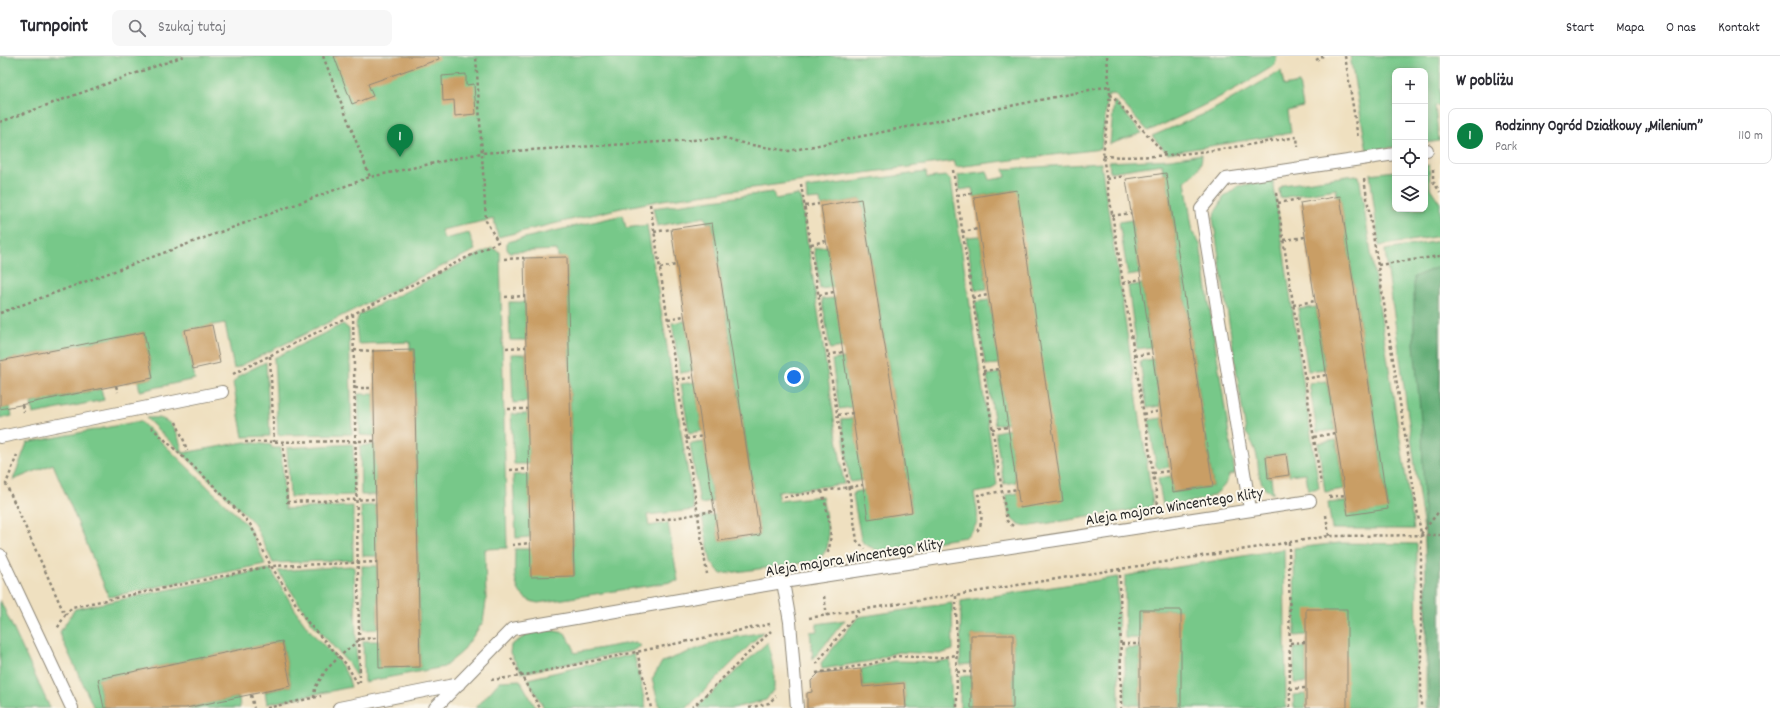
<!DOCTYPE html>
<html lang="pl">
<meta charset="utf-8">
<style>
body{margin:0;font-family:Dekko,sans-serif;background:#f7f7f7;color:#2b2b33}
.controls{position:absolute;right:12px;top:12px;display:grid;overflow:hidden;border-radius:8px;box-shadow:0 2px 10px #0003}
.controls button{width:36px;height:36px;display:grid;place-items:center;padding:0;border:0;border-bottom:1px solid #e1e1e2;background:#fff;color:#2b2b33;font:20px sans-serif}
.you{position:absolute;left:794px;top:321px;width:14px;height:14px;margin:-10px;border:3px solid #fff;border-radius:50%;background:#1a73e8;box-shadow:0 0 0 6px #1a73e833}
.badge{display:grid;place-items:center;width:26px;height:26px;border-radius:50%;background:#0b8043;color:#fff;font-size:13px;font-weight:700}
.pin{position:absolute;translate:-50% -33px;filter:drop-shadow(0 1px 2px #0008)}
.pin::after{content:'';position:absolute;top:21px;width:14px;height:12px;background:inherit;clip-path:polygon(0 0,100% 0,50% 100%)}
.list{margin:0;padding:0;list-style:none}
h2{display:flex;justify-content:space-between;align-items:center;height:52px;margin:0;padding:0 16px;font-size:17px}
h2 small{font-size:13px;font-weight:400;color:#7c7c81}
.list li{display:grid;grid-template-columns:26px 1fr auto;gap:12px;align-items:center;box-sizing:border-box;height:56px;margin:0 8px 8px;padding:0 8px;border:1px solid #e1e1e2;border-radius:8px}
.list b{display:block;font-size:15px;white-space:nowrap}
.list p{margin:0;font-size:13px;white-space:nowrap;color:#7c7c81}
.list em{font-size:13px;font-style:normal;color:#7c7c81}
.icon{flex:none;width:22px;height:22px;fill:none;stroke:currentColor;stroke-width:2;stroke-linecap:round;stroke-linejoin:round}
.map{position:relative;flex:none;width:1440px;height:652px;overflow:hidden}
header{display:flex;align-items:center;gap:24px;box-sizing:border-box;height:56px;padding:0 20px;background:#fff;border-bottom:1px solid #e1e1e2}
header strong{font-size:19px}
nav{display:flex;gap:22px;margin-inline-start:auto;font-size:14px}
.search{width:280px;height:36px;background:#f7f7f7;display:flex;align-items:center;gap:10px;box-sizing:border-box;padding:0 14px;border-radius:8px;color:#7c7c81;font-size:15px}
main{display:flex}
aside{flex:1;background:#fff}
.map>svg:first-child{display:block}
</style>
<header>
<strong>Turnpoint</strong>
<div class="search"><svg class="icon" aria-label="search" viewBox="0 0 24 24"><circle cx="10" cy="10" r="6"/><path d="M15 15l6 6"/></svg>Szukaj tutaj</div>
<nav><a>Start</a><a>Mapa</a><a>O nas</a><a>Kontakt</a></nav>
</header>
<main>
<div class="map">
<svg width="1440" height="652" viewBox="0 0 1440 652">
<rect width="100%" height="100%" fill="#fbf7ec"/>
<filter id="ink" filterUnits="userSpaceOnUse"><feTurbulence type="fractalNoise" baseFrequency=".025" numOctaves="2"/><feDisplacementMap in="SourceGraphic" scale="8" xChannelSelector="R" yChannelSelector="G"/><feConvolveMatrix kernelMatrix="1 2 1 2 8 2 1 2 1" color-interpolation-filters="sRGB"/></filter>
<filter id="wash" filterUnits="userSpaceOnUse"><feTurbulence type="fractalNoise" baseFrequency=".012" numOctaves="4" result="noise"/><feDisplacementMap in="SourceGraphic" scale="16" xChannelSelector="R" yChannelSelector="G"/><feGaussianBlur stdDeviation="0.9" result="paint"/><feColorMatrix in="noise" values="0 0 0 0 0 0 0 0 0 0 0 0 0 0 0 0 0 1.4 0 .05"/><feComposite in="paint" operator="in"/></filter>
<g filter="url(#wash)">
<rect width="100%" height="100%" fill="#efe0c0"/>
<path fill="#77c889" stroke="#517a5a" d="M 0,0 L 1277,0 L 1275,9 C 1234,35 1193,56 1148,75 L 1114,38 L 1108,39 L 1101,93 L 956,111 L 954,105 L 662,144 L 621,152 L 498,181 L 494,163 L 441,174 L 444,183 L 469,177 L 475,194 L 234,313 L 225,267 L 185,274 L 195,323 L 140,335 L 138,325 L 153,322 L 144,276 L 0,305 Z
M 1350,0 L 1440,0 L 1440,49 L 1435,50 L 1439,85 L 1425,87 L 1425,15 L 1395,15 L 1395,91 L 1367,95 Z
M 1281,15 L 1284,30 L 1299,27 L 1303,51 L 1288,55 L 1291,77 L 1167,97 L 1152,80 L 1209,56 Z
M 1114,45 L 1142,77 L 1110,88 Z
M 1202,98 C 1202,112 1195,117 1185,125 L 1193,177 L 1200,188 L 1235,418 L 1229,419 C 1222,447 1186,446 1163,450 L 1158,422 L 1171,420 L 1173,436 L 1213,430 L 1166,117 L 1163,117 L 1162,108 L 1110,116 L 1109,106 L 1171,103 Z
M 1101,107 L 1153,448 L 1151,451 L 1031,470 C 1008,469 1009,458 1006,439 L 1018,437 L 1016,134 L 974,141 L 972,132 L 960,134 L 958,119 L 987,115 L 990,124 L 1006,121 L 1004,113 Z
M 1429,109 L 1430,132 L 1440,147 L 1440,180 L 1379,190 L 1370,118 L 1395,115 L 1395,153 L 1425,153 L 1425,110 Z
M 926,116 L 927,122 L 946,120 L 951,124 L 997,428 L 993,434 L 974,437 C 977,455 983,469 965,481 L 879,495 L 864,488 L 861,483 L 853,439 L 854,436 L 864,434 L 912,455 L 861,143 L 821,150 L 820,143 L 807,144 L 806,132 Z
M 1355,119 L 1359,120 L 1414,473 L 1332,473 L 1328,447 L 1346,445 L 1348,459 L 1388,452 L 1340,141 L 1337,141 L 1336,133 L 1280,142 L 1279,133 L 1283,129 Z
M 1273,124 L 1319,432 L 1308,434 L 1306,417 L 1289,419 L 1286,398 L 1266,401 L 1268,422 L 1271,422 L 1273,438 C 1253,427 1262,409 1254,391 C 1252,386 1249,381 1246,377 L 1213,162 L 1223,142 L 1238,130 Z
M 773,136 L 775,143 L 798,139 L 801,143 L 844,428 L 777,436 L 779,445 L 822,440 C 824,454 831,479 827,492 C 825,497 821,501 817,505 L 721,518 L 711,506 L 702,460 L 715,459 L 719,485 L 760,479 L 712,166 L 707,167 L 705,161 L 657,170 L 653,152 Z
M 623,159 L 626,172 L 647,169 L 694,454 L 647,459 L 649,470 L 668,467 L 678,525 L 538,547 C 510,542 515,515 515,493 L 531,493 L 574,519 L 567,202 L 558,201 L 557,194 L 509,196 L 507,193 L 507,186 Z
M 1132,164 L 1140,218 L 1128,220 L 1119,166 Z
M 980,180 L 987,233 L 975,234 L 966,181 Z
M 1440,185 L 1440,652 L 1426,652 L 1426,489 L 1385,194 Z
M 827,190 L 834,231 L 820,233 L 814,192 Z
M 492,192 L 500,196 L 507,492 L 485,493 L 486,546 L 483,566 L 462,596 L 444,611 L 364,626 L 363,585 L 379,585 L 379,612 L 420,611 L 414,294 L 410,294 L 410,286 L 358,288 L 356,268 L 359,259 Z
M 1142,228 L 1151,291 L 1137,293 L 1128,230 Z
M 835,242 L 843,291 L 830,293 L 822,243 Z
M 989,244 L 999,308 L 985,309 L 975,246 Z
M 509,246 L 525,246 L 526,284 L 510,284 Z
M 1316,251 L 1325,313 L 1308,315 L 1298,253 Z
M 685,265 L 693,315 L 680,317 L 672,267 Z
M 343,268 L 349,273 L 352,378 L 278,379 L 274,302 Z
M 511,298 L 526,298 L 527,346 L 513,347 Z
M 844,302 L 852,351 L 839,353 L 832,304 Z
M 1153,303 L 1160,350 L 1147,352 L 1140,305 Z
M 266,306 L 270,380 L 243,381 L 233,327 L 240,319 Z
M 1000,317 L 1008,367 L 995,369 L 987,319 Z
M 1327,325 L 1335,374 L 1317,376 L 1309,327 Z
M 695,326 L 702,375 L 689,377 L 681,328 Z
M 101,333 L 104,344 L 33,358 L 31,347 Z
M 358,338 L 374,338 L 375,380 L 360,379 Z
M 10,351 L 12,360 L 0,363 L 0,353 Z
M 511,358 L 528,358 L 529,408 L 514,408 Z
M 146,362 C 151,362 158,361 162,363 C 177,368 179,385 183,397 L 245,386 L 271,389 L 272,392 L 281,392 L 285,453 L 353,450 L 353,504 L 273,507 L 254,467 Z
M 853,362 L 863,424 L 850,426 L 841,363 Z
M 1162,362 L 1169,411 L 1159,413 L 1156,410 L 1149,364 Z
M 140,365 L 249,471 L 265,508 L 109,541 L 53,408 L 13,424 L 27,387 Z
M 1009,373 L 1016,426 L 1004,428 L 995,376 Z
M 1336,384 L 1344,433 L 1325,436 L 1318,387 Z
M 704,386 L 713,446 L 700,448 L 690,388 Z
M 353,388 L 354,439 L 290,441 L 287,392 Z
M 375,389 L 376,439 L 361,439 L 360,390 Z
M 529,418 L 530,481 L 516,482 L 513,419 Z
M 376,449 L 377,500 L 363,500 L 361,450 Z
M 1340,487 L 1417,488 L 1416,652 L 1347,652 L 1306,579 L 1295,580 L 1294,492 Z
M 1284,493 L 1286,652 L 1181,652 L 1180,554 L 1140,554 L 1140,582 L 1125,582 L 1125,520 Z
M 350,510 L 354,511 L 357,618 L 355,619 L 349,608 L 312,567 L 278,515 Z
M 362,510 L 377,510 L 378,573 L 364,574 Z
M 268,513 L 271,514 C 283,533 294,554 308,572 C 325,594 343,601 351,631 L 267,648 L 265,636 L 291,630 L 282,585 L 98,623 L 104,652 L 94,652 L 62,583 L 60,576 L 75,553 Z
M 1118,521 L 1119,652 L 1013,652 L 1013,579 L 971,579 L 971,608 L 960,609 L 961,545 Z
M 0,544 L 50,652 L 0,652 Z
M 952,547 L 953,594 L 940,598 L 898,596 L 871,605 L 822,613 L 821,607 L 858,561 Z
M 845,564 L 813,603 L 810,576 L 817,575 L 817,568 Z
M 550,574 L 565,577 L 573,590 L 574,597 L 635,586 L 641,590 L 632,595 L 522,617 L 510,597 L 511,589 L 530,577 Z
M 763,576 L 687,652 L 660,652 L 652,623 L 662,606 L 721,584 Z
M 768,586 L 774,616 L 774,633 L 766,644 L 733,652 L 699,652 L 700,648 Z
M 1306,591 L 1306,627 L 1294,627 L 1294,592 Z
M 1140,592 L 1140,649 L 1125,649 L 1125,593 Z
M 634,598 L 646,652 L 544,652 L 528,623 Z
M 950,604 L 952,652 L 906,652 L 904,627 L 863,631 L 861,613 L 893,605 L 935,606 Z
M 960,620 L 971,620 L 971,652 L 960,652 Z
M 520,624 L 536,652 L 476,652 L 500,625 Z
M 1306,638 L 1306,652 L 1294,652 L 1293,639 Z
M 239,641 L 240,652 L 186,652 Z"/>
<path fill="#61ac75" stroke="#466c50" d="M 1440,210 L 1440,652 L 1429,652 L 1422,375 L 1414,289 L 1414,221 Z"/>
<g id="blocks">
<path fill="#c99e65" d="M 334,0 L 438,0 L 439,3 L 368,28 L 373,40 L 352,48 Z
M 466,18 L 466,29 L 474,28 L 476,58 L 455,60 L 454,44 L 443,45 L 442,20 Z
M 1166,117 L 1213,430 L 1173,436 L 1126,123 Z
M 1017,134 L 1063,445 L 1020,452 L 974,141 Z
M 1340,140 L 1388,453 L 1348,459 L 1300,147 Z
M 861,143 L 912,456 L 868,463 L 821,150 Z
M 712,167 L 760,479 L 719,485 L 671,173 Z
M 567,201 L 574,520 L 531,521 L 524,202 Z
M 212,269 L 220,307 L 193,313 L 185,274 Z
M 144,276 L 153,322 L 0,353 L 0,305 Z
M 414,294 L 420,611 L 379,612 L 373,295 Z
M 1286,398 L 1289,419 L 1268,422 L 1266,401 Z
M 1306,553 L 1347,553 L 1347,652 L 1306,652 Z
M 1140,554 L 1181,554 L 1181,652 L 1140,652 Z
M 971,579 L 1013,579 L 1013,652 L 971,652 Z
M 282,585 L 291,630 L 186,652 L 104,652 L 98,623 Z
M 861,613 L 863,631 L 904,627 L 906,652 L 807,652 L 807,637 L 812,636 L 811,625 L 819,617 Z"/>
</g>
</g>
<g filter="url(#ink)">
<use href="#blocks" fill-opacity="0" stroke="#8d8676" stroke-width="1"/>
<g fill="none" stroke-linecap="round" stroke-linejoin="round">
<defs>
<path id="lane" d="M 1425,94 L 1427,94
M 0,381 L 222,336
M 1250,453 L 1201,153 L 1226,123 L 1395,98
M 0,499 L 72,652
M 783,526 L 790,566 L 797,652
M 339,652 L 459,628
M 435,652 L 512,573 L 783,526 L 1310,445"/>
</defs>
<use href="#lane" stroke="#8d8676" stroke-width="14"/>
<path stroke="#8d8676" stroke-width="2.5" stroke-dasharray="3 3" stroke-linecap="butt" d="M 323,0 L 370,121
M 1107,0 L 1110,38 L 1103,100 L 1158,449
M 1345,0 L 1358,82
M 1316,4 L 1323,0
M 1110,38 L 1166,99
M 0,66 L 184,0
M 1103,100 C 1168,104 1233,91 1297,81 L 1298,91
M 1433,113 L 1433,125 L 1440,136
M 953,114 L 1002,435 L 1007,465 L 1013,470
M 1107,123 L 1125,120
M 1364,123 L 1421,478 L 1421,652
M 801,128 L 856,478 L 857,485 L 865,493
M 1276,137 L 1321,428
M 957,139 L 973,137
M 1278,147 L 1300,143
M 650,148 L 707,518
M 805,150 L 819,148
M 1112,160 L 1131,157
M 654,176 L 671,173
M 962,176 L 978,173
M 1284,184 L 1305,181
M 811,188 L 827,185
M 504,203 L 524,202
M 1378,209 L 1440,200
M 660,212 L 676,209
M 1123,227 L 1141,223
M 819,239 L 834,236
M 505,241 L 525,240
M 972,242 L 988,239
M 1293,249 L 1315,245
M 0,257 L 370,121 L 481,97 L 725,82 L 746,88 L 789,95 L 1109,30
M 353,258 L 360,627
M 668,263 L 684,260
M 506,292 L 526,291
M 354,294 L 374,295
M 828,299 L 843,296
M 270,300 L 274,386
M 1134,300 L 1152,297
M 983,315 L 999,313
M 233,318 L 498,186 L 486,165 L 476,0
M 1305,323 L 1326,319
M 677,324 L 694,321
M 116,330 L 118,336
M 355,332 L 374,332
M 22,349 L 24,356
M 508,353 L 527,353
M 1143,358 L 1161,355
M 838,359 L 853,357
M 176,366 L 184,385 L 187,395
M 151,371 L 209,425 L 250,468 L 271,510 L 309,568 L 346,608 L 358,628
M 992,373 L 1008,371
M 1314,381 L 1335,377
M 686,383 L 703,380
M 245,386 L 375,385
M 283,386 L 287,446 L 376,443
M 17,399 L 6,428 L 65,559 L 57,573
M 510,414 L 529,413
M 1153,417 L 1170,415
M 822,435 C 827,456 835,478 827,499
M 784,441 L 863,429
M 1329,441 L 1345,439
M 1326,459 L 1329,480
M 656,465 L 714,455
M 977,475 C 985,466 980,450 978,439 L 1018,433
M 1421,478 L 1440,454
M 1289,486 L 1290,652
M 512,489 L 530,487
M 1120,513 L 1121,652
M 824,540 L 827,560
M 956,540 L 957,652
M 65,559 L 72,551 L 271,510 L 377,506
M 809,562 L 1329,480 L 1440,479
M 1290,587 L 1306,586
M 1121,588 L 1140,588
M 637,596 L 651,652
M 511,602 L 540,652
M 816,608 L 859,555
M 957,616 L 971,616
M 816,617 L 871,608 L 896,600 L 937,602 L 957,599
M 491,624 L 521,620 L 770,568
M 1290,633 L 1306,632
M 251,639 L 254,652
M 314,642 L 315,632 L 326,614 L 339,601 L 360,583 L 378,582
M 267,652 L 321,640
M 692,652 L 771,575
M 749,652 L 769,647 L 776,640"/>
<use href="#lane" stroke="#fff" stroke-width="12"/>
</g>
</g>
<g text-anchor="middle" stroke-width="4" stroke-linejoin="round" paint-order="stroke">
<g font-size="16" fill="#2b2b2b" stroke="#fbf7ec">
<text transform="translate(1174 449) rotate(-9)" y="6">Aleja majora Wincentego Klity</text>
<text transform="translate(854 500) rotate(-9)" y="6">Aleja majora Wincentego Klity</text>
</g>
</g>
</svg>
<div class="controls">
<button>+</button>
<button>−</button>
<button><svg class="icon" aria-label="locate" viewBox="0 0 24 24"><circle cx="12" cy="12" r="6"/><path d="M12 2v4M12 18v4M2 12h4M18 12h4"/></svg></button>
<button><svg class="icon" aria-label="layers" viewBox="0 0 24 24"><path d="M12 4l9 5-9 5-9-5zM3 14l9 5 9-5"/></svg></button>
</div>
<div class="you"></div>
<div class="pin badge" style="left:400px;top:101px">1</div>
</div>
<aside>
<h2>W pobliżu<small></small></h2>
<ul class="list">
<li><span class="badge">1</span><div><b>Rodzinny Ogród Działkowy „Milenium”</b><p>Park</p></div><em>110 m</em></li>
</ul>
</aside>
</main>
